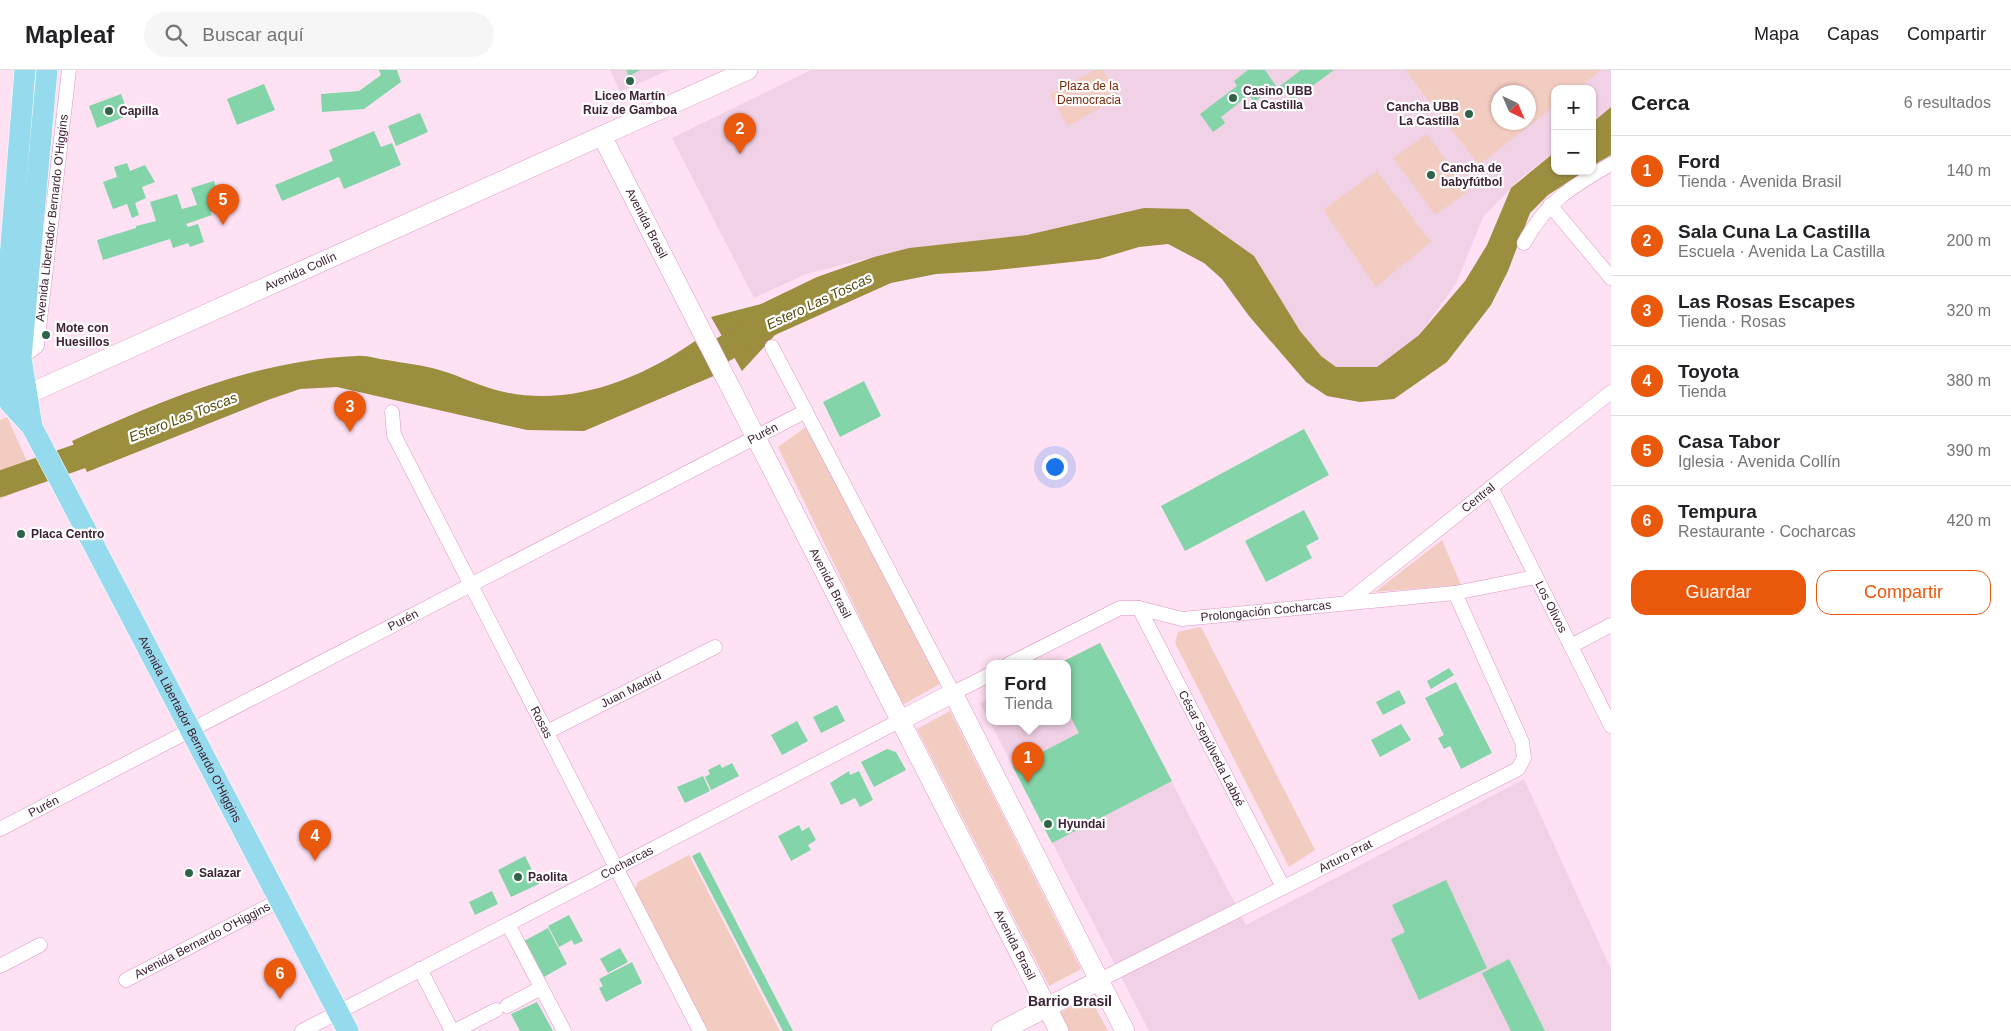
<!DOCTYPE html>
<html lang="es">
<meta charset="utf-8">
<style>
body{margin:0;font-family:Arial,sans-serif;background:#f6f6f6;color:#202124}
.controls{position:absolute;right:15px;top:15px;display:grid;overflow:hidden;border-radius:10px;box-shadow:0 1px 4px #0004}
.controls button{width:45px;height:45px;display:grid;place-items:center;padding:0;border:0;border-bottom:1px solid #e0e0e0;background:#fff;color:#202124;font:25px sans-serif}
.compass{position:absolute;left:1491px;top:15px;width:45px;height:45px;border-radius:50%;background:#fff;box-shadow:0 1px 4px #0004;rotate:136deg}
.you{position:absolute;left:1054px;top:396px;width:18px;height:18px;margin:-12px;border:4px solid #fff;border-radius:50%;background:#1a73e8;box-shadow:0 0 0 8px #1a73e833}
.badge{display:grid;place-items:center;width:32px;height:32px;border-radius:50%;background:#ea580c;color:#fff;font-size:16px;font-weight:700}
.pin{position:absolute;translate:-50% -41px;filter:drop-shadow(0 1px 2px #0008)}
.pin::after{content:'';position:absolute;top:26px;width:18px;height:15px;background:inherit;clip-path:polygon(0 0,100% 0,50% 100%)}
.popup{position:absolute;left:986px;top:590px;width:85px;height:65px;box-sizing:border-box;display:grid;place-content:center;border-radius:10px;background:#fff;filter:drop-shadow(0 1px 4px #0005);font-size:16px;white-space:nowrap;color:#757577}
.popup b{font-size:19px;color:#202124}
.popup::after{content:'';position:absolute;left:50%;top:100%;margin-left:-10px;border:10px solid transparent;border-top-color:#fff}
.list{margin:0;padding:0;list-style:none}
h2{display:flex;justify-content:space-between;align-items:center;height:65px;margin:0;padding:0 20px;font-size:21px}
h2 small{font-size:16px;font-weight:400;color:#757577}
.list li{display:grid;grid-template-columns:32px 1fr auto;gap:15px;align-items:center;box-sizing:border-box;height:70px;padding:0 20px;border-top:1px solid #e0e0e0}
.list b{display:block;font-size:19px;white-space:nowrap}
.list p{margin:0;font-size:16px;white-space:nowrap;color:#757577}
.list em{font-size:16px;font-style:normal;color:#757577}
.actions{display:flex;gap:10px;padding:15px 20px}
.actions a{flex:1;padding:11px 0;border:1px solid #ea580c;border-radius:15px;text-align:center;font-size:18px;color:#ea580c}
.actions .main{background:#ea580c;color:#fff}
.icon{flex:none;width:28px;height:28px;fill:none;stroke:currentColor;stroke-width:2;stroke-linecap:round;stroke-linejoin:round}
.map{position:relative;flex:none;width:1611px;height:961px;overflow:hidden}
header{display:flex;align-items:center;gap:30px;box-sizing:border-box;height:70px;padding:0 25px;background:#fff;border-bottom:1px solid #e0e0e0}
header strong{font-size:24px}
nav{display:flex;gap:28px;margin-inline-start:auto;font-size:18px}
.search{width:350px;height:45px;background:#f6f6f6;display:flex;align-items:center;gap:12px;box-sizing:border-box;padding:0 18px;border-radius:28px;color:#757577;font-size:19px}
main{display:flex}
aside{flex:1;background:#fff}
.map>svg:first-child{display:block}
</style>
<header>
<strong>Mapleaf</strong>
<div class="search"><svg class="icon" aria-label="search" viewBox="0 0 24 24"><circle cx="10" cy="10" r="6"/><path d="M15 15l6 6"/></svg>Buscar aquí</div>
<nav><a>Mapa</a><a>Capas</a><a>Compartir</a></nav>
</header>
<main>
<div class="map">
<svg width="1611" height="961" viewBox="0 0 1611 961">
<rect width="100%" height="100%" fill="#ffe1f4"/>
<path fill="#f1d1e6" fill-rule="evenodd" d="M 610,0 L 669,0 L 620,22 Z
M 811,0 L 1611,0 L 1611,37 L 1592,53 L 1592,19 L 1555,19 L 1555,82 L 1522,107 L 1483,147 L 1456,214 L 1419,265 L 1377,297 L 1336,297 L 1305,276 L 1221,160 L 1027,165 L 909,178 L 806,204 L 754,228 L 672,68 ZM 1498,22 L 1528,22 L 1528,52 L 1498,52 Z
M 1100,573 L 1246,855 L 1524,709 L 1611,899 L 1611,961 L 1149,961 L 990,652 L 1067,652 L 1067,594 L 1058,594 Z
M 989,629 L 989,651 L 980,633 Z"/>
<path fill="#f2ccc0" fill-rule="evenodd" d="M 1094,0 L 1103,0 L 1119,27 L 1068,56 L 1050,25 Z
M 1405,0 L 1601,0 L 1577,19 L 1555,19 L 1555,36 L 1479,95 ZM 1498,22 L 1528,22 L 1528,52 L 1498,52 Z
M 1427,64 L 1469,121 L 1435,145 L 1393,88 Z
M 1377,101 L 1431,172 L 1376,217 L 1323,140 Z
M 7,347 L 37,413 L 0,429 L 0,350 Z
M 806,357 L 940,614 L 902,635 L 778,377 Z
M 1442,470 L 1461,515 L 1375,522 Z
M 1201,557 L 1315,780 L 1289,797 L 1175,573 L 1178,562 Z
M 950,641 L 1081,899 L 1049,916 L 917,659 Z
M 689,785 L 780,961 L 708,961 L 635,819 L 638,812 Z
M 1090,927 L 1108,961 L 1061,961 L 1054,946 Z"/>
<path fill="#9c8e3f" d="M 1611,37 L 1611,85 L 1592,96 L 1592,53 Z
M 1555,82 L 1555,101 L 1585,101 L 1548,125 L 1530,143 L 1508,201 L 1491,235 L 1447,292 L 1394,329 L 1360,332 L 1327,326 L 1306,312 L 1249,246 L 1222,209 L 1204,193 L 1168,174 L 1139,177 L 1099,189 L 987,201 L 936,204 L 891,213 L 775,265 L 742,301 L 711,247 L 761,234 L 817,207 L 874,187 L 909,178 L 1027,165 L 1144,138 L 1188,139 L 1254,186 L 1300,261 L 1321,286 L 1336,297 L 1377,297 L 1419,265 L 1465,211 L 1487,175 L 1511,118 Z
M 695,271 L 716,305 L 584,361 L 527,360 L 337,317 L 300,319 L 268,330 L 87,402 L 72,371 C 163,330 256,290 357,286 C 366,285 377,289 387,290 C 402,293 417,294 432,298 C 454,303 474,314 496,320 C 565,339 638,311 695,271 Z"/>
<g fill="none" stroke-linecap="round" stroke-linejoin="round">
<path stroke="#9c8e3f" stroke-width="26" d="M 691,298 L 759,259
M 0,414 L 112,375"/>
</g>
<path fill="#83d4a8" d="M 379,0 L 397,0 L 401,12 L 364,39 L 322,42 L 321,24 L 359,21 L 381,5 Z
M 626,0 L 640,0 L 629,6 Z
M 1248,0 L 1265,0 L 1276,16 L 1254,32 L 1249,25 L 1221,47 L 1225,53 L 1213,62 L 1200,44 L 1237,16 L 1234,11 Z
M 1301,0 L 1334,0 L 1292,31 L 1280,16 Z
M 264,14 L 275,40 L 237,55 L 227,29 Z
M 121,24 L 129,45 L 97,58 L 89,36 Z
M 420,43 L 428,62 L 396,76 L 388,56 Z
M 374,61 L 381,77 L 392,73 L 401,95 L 344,119 L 339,107 L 282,131 L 275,115 L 333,91 L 329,80 Z
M 127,93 L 130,101 L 145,95 L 155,112 L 142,117 L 146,128 L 135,133 L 139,145 L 132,148 L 127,134 L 113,139 L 103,112 L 117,107 L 114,97 Z
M 214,111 L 223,138 L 210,142 L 212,145 L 186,154 L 188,157 L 198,154 L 204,172 L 190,177 L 188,173 L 173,178 L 170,169 L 103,190 L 97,170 L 136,158 L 136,156 L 156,151 L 150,132 L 177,124 L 182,139 L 197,135 L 191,118 Z
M 864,311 L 881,346 L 840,367 L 823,332 Z
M 1304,359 L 1329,405 L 1185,481 L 1161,436 Z
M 1304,440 L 1319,469 L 1306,476 L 1312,488 L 1266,512 L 1245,471 Z
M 1100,573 L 1172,711 L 1052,773 L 1013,697 L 1079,663 L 1067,640 L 1067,594 L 1058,594 Z
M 1449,598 L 1454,605 L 1431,619 L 1427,611 Z
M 1456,612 L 1492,683 L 1461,699 L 1450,676 L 1444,679 L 1438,668 L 1444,665 L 1425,628 Z
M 1399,620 L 1406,633 L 1383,645 L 1376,632 Z
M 837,635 L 845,651 L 821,663 L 813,647 Z
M 797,651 L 808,671 L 782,685 L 771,665 Z
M 1401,654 L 1411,670 L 1380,687 L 1371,670 Z
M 887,679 L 896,682 L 906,700 L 874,717 L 861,692 Z
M 732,693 L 739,706 L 711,720 L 705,707 L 710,704 L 708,700 L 720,694 L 722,698 Z
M 849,701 L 850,705 L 859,701 L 873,730 L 860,737 L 855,728 L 841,735 L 830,713 Z
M 703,706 L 710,721 L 685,733 L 677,717 Z
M 799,755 L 802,761 L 809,757 L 816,770 L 808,775 L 811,780 L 791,791 L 778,766 Z
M 700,782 L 793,961 L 783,961 L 692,786 Z
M 525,786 L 539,814 L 511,827 L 498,800 Z
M 1446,810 L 1487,898 L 1419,930 L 1391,869 L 1405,862 L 1392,835 Z
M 492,821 L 498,834 L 475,845 L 469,832 Z
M 569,845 L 583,871 L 574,875 L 572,870 L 559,877 L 548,856 Z
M 548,858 L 567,894 L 544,907 L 524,871 Z
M 620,878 L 628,892 L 608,903 L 600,889 Z
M 1509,889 L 1545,961 L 1511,961 L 1482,903 Z
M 632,892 L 642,913 L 606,932 L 599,918 L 603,916 L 599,909 Z
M 537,932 L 553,961 L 520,961 L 511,944 Z"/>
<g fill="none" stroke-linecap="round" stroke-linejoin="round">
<defs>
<g id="street">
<path d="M 1550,135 L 1611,208"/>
<path d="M 1524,173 C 1547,131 1571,117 1611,94"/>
<path d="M 772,277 L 953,623 L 989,605"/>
<path id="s1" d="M 21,288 L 37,276 L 69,0"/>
<path id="s2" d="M 392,342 L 394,365 L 700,961"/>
<path id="s3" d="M 1491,417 L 1611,656"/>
<path id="s4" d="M 1346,533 L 1611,322"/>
<path id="s5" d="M 1139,538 L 1283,817"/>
<path d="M 1571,576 L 1611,555"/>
<path id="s6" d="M 1009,594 L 1120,538 L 1139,538 L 1182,549 L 1455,523 L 1536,507"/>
<path id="s7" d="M 547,662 L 715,577"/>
<path id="s8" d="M 0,759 L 806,341"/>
<path d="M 508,854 L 564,961"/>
<path d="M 0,896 L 40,875"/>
<path d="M 420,899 L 452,961"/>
<path id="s9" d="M 126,910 L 280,830"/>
<path id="s10" d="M 1100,910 L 1518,699 L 1524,688 L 1522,672 L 1455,523"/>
<path d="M 507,936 L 541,918"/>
<path id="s11" d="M 302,961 L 901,650"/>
<path d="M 455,961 L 496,940"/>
</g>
<g id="secondary">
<path id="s12" d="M 602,66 L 1059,961"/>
<path id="s13" d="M 26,325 L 748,0"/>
<path d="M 901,650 L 953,623 L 1125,961"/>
<path d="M 1001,961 L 1100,910"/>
</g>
<g id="primary">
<path d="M 25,0 L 2,288 L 10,333 L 32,357"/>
<path id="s14" d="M 47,0 L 21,288 L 32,357 L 348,961"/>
</g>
</defs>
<use href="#street" stroke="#dc97c5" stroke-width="15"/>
<use href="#secondary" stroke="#dc97c5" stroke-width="20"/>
<use href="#primary" stroke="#fff" stroke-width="22"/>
<use href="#street" stroke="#fff" stroke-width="14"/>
<use href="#secondary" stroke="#fff" stroke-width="19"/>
<use href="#primary" stroke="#95daed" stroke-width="21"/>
</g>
<g fill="#306449" stroke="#fff" stroke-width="2">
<circle cx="630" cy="11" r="5"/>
<circle cx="1233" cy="28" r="5"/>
<circle cx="109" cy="41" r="5"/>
<circle cx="1469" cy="44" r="5"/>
<circle cx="1431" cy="105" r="5"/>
<circle cx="46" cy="265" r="5"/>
<circle cx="21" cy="464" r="5"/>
<circle cx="1048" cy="754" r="5"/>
<circle cx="189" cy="803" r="5"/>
<circle cx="518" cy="807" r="5"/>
</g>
<g text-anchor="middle" stroke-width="4.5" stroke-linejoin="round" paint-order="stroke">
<g font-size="12" fill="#792908" stroke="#fff">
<text x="1089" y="20">Plaza de la<tspan x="1089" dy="14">Democracia</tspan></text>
</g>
<g font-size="12" font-weight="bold" fill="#3d2134" stroke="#fff" text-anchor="start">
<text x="1243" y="25">Casino UBB<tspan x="1243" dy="14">La Castilla</tspan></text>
<text x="630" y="30" text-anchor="middle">Liceo Martín<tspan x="630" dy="14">Ruiz de Gamboa</tspan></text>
<text x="1459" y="41" text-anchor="end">Cancha UBB<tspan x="1459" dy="14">La Castilla</tspan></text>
<text x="119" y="45">Capilla</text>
<text x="1441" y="102">Cancha de<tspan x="1441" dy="14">babyfútbol</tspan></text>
<text x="56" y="262">Mote con<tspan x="56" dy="14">Huesillos</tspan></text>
<text x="31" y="468">Placa Centro</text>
<text x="1058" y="758">Hyundai</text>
<text x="199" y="807">Salazar</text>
<text x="528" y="811">Paolita</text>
</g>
<g font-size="12" fill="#3d2134" stroke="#fff">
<text dy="4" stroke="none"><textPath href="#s1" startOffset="149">Avenida Libertador Bernardo O'Higgins</textPath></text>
<text dy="4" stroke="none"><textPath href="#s12" startOffset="98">Avenida Brasil</textPath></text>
<text dy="4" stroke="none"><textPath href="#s13" startOffset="301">Avenida Collín</textPath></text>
<text dy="4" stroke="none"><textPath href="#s8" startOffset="859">Purén</textPath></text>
<text dy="4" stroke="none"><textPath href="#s4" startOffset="169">Central</textPath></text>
<text dy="4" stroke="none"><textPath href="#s12" startOffset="502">Avenida Brasil</textPath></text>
<text dy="4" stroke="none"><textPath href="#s3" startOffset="134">Los Olivos</textPath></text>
<text dy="4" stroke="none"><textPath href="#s6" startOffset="272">Prolongación Cocharcas</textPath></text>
<text dy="4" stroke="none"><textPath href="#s8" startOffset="454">Purén</textPath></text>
<text dy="4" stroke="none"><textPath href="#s7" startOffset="94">Juan Madrid</textPath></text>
<text dy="4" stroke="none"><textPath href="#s2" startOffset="346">Rosas</textPath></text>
<text dy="4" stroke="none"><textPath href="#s14" startOffset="700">Avenida Libertador Bernardo O'Higgins</textPath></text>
<text dy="4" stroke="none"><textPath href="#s5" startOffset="158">César Sepúlveda Labbé</textPath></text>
<text dy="4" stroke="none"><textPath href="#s8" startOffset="49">Purén</textPath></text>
<text dy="4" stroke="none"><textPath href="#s10" startOffset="275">Arturo Prat</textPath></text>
<text dy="4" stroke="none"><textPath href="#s11" startOffset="366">Cocharcas</textPath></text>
<text dy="4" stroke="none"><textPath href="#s9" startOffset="86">Avenida Bernardo O'Higgins</textPath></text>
<text dy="4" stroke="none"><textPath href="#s12" startOffset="908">Avenida Brasil</textPath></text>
</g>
<g font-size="14" font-style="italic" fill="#564c0d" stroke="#fff">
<text transform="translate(819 231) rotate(-25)" y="5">Estero Las Toscas</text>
<text transform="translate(183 347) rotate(-21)" y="5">Estero Las Toscas</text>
</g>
<g font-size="14" font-weight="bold" fill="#3d2134" stroke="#fff">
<text x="1070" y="936">Barrio Brasil</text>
</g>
</g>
</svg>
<div class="controls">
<button>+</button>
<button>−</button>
</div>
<svg class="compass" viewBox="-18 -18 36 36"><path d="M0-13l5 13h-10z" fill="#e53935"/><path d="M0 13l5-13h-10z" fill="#757577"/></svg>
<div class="you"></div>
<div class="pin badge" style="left:1028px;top:713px">1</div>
<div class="popup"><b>Ford</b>Tienda</div>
<div class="pin badge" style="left:740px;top:84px">2</div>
<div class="pin badge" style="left:350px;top:362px">3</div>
<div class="pin badge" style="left:315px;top:791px">4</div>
<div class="pin badge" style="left:223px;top:155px">5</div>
<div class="pin badge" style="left:280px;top:929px">6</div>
</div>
<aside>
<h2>Cerca<small>6 resultados</small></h2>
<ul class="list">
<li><span class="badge">1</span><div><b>Ford</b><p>Tienda · Avenida Brasil</p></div><em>140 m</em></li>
<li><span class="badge">2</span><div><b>Sala Cuna La Castilla</b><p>Escuela · Avenida La Castilla</p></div><em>200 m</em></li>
<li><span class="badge">3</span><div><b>Las Rosas Escapes</b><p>Tienda · Rosas</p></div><em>320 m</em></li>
<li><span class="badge">4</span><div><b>Toyota</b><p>Tienda</p></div><em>380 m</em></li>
<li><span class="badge">5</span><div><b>Casa Tabor</b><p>Iglesia · Avenida Collín</p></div><em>390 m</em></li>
<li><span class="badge">6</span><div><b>Tempura</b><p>Restaurante · Cocharcas</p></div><em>420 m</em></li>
</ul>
<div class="actions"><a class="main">Guardar</a><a>Compartir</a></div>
</aside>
</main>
